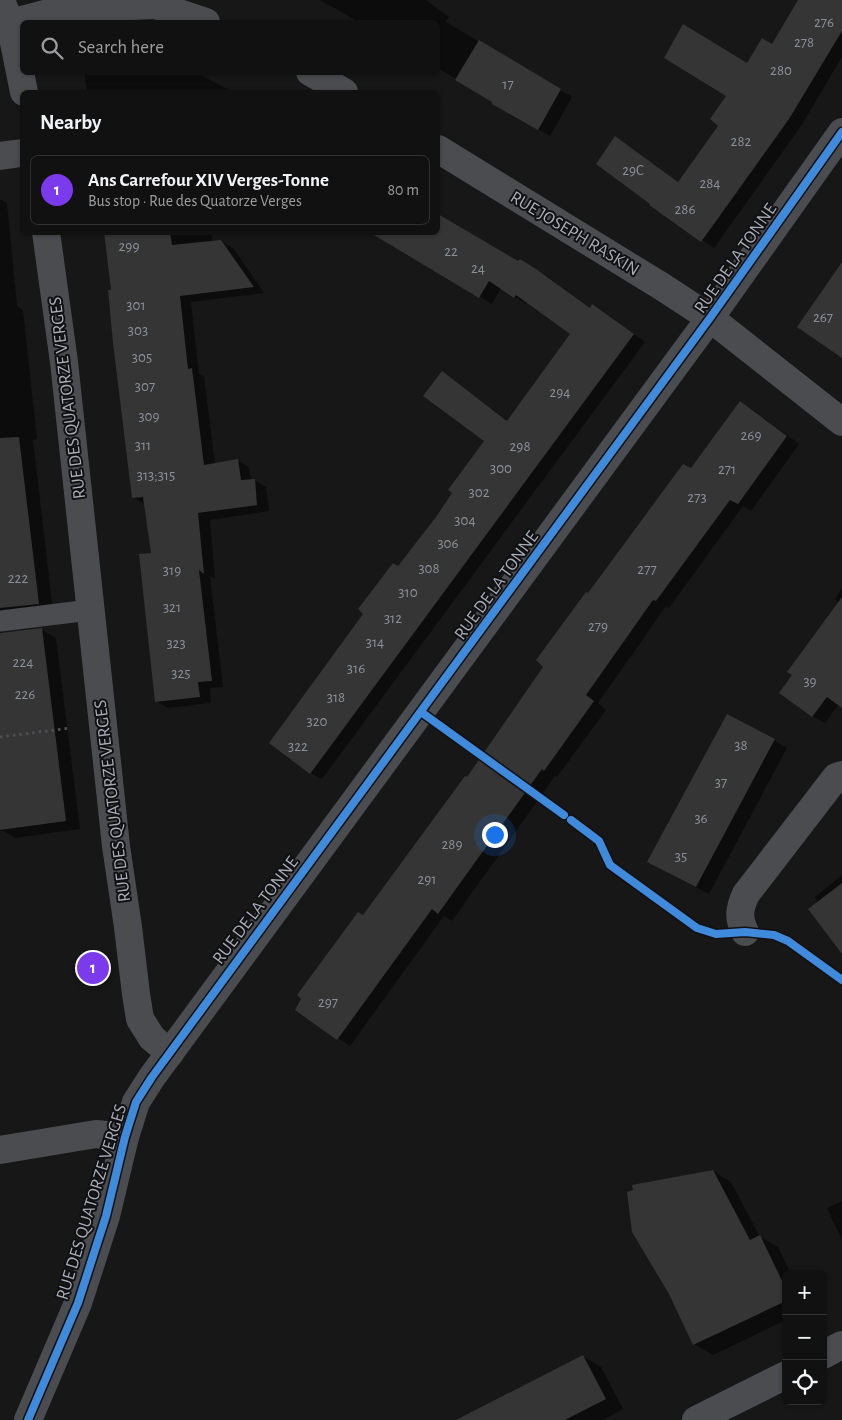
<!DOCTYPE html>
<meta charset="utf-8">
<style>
body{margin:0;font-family:"Alegreya Sans",sans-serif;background:#1a1a1a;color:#f1f3f6}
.controls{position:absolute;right:15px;bottom:15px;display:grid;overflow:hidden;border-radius:8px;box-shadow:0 1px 4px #0004}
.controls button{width:45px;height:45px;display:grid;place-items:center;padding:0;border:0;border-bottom:1px solid #303131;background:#111;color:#f1f3f6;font:25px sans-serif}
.you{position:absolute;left:494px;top:834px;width:18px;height:18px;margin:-12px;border:4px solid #fff;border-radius:50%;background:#1a73e8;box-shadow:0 0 0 8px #1a73e833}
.badge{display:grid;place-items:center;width:32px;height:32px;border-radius:50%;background:#7c3aed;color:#fff;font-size:16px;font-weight:700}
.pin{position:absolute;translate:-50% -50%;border:2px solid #fff;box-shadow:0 1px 5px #0006}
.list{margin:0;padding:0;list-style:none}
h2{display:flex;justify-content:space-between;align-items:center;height:65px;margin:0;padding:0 20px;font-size:21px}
h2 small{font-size:16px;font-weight:400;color:#9c9d9f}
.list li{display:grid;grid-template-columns:32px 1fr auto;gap:15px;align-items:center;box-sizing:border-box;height:70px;margin:0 10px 10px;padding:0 10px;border:1px solid #303131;border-radius:8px}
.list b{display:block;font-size:19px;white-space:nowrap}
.list p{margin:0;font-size:16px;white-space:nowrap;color:#9c9d9f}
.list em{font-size:16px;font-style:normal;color:#9c9d9f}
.icon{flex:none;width:28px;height:28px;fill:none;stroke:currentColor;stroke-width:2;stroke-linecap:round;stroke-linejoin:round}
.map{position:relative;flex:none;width:842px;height:1420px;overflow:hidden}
.search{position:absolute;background:#111;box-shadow:0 1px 4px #0004;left:20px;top:20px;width:420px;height:55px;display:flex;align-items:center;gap:12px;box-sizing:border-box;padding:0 18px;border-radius:8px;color:#9c9d9f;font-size:19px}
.panel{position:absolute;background:#111;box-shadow:0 1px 4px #0004;left:20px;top:90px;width:420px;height:145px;border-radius:8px}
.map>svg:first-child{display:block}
</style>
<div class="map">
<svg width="842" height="1420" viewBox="0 0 842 1420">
<rect width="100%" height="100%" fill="#171717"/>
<path fill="#0007" d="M 320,0 L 426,0 L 449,17 L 446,22 L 572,97 L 550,136 L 493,103 L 494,102 L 438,68 L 438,22 L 359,22 Z
M 799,0 L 842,0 L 842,57 L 801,126 L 714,248 L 651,205 L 615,138 L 627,145 L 679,183 L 720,126 L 748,64 L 772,45 Z
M 84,72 L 195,72 L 233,92 L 87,92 Z
M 0,199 L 7,203 L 17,306 L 23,310 L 37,439 L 33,440 L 53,611 L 3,624 L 1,632 L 3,634 L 42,630 L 56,638 L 80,829 L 15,838 L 4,831 L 0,831 Z
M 438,214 L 519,263 L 520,261 L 548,277 L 591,309 L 593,306 L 604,313 L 645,342 L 322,779 L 310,773 L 399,568 L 437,518 L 485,441 L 442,373 L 453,380 L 508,421 L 572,334 L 528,302 L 526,304 L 501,288 L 492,304 L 372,232 L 438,232 Z
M 105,232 L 211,232 L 213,242 L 221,241 L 233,248 L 264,293 L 191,302 L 199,374 L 204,376 L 215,464 L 237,460 L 249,467 L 251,480 L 254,480 L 266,487 L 269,511 L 210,520 L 215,579 L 210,576 L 223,687 L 210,688 L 211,703 L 168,708 L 156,701 L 153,554 L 145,504 L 133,497 Z
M 740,402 L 753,410 L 799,444 L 751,511 L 743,506 L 669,608 L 666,606 L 598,703 L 606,710 L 557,777 L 555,776 L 452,921 L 444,916 L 350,1046 L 338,1038 L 363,917 L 467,778 L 544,667 L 589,595 L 691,469 Z
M 842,588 L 842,706 L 839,704 L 825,723 L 812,716 L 793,675 L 839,603 L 835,599 Z
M 774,740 L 787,748 L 709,894 L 661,869 Z
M 842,875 L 842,949 L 815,897 Z
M 713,1171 L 731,1182 L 760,1237 L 778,1247 L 791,1274 L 786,1274 L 786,1320 L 713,1355 L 694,1344 L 670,1294 Z
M 842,1201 L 842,1240 L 827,1208 Z
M 583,1356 L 601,1367 L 623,1409 L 603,1420 L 459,1420 Z"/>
<path fill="#353536" d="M 798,0 L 842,0 L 842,31 L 789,119 L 701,242 L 649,205 L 650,204 L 596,164 L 615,136 L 678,182 L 718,126 L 710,119 L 726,96 L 664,58 L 683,24 L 747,63 L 762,38 L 772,44 Z
M 479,40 L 561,89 L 538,130 L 492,104 L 492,102 L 455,80 Z
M 438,214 L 518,261 L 520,259 L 536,269 L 590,308 L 592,304 L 634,334 L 310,774 L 269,743 L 363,614 L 358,609 L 393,563 L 398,566 L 436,517 L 452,493 L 448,490 L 484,441 L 423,396 L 442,371 L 507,421 L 570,334 L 516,295 L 514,298 L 489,281 L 479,298 L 369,232 L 438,232 Z
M 104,232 L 170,232 L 172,245 L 221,240 L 254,287 L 180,296 L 188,369 L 192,368 L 204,465 L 238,459 L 241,480 L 255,479 L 257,505 L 198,513 L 204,574 L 199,570 L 212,681 L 198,682 L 200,697 L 155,702 L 139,554 L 151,553 L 143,497 L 132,498 L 113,343 L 108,290 L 111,290 Z
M 842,262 L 842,358 L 797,327 Z
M 740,401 L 787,436 L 738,504 L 730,500 L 656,601 L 653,600 L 586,695 L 594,701 L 544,771 L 542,769 L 438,914 L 432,909 L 337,1040 L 295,1010 L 301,999 L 297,995 L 358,912 L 363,915 L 465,776 L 467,777 L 543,667 L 536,660 L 586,592 L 588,593 L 683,464 L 691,468 Z
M 19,437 L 39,604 L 0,608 L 0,438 Z
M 842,597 L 842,708 L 827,697 L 812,717 L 779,693 L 792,675 L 787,672 Z
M 42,628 L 66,821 L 0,830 L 0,633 Z
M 727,714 L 775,739 L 696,887 L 647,862 Z
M 842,883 L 842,954 L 808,909 Z
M 713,1170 L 750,1240 L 760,1235 L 786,1289 L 786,1301 L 693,1345 L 669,1294 L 632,1232 L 627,1192 L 633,1190 L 632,1185 Z
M 583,1355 L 606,1399 L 565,1420 L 456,1420 Z"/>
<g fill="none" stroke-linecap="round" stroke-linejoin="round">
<path stroke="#4d4e52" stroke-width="3" stroke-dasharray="2.5 4" stroke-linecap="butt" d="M 0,737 L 71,728
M 564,815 L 571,820"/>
<path stroke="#4b4c50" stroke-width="21" d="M 0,621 L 90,610"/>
<path stroke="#4b4c50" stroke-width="28" d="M 1,0 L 10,23 L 24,92
M 10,23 L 64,9 L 155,5 L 206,22
M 310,72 L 344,92
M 438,149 L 661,286 L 710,318 L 842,422
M 0,156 L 22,153
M 46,232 L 64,362 L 116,846 L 128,927 L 136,994 L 140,1019 L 152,1038 L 170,1053
M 745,932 C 738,918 739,909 746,894 L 836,777 L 842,775
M 0,1150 L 96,1134 L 125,1137"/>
<path stroke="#4b4c50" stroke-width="28" d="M 823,1355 L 842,1345
M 28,1420 L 78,1303 L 106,1216 L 125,1137 L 136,1102 L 152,1077 L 710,318 L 842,132
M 696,1420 L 786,1375"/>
<defs>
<path id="cycleway" d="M 421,712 L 564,815
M 571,820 L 599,841 L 610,865 L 697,928 L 716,934 L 745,932 L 774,935 L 788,941 L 842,980
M 28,1420 L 78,1303 L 106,1216 L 125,1137 L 136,1102 L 152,1077 L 710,318 L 842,132"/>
</defs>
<use href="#cycleway" stroke="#111113" stroke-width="11"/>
<use href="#cycleway" stroke="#408adc" stroke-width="8"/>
</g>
<g text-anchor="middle" stroke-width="4" stroke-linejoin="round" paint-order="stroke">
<g font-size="15" fill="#8b8f98">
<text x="824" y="27">276</text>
<text x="804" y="47">278</text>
<text x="781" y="75">280</text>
<text x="508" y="89">17</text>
<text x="741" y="146">282</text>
<text x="633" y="175">29C</text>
<text x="710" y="188">284</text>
<text x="685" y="214">286</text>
<text x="129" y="251">299</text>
<text x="451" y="256">22</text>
<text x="478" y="273">24</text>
<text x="136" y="310">301</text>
<text x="823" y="322">267</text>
<text x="138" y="335">303</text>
<text x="142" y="362">305</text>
<text x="145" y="391">307</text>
<text x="560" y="397">294</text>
<text x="149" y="421">309</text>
<text x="751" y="440">269</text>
<text x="143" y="450">311</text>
<text x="520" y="451">298</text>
<text x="501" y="473">300</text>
<text x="727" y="474">271</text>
<text x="156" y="480">313;315</text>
<text x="479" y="497">302</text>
<text x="697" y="502">273</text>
<text x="465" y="525">304</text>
<text x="448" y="548">306</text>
<text x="429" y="573">308</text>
<text x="647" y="574">277</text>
<text x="172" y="575">319</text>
<text x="18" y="583">222</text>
<text x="408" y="597">310</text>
<text x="172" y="612">321</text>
<text x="393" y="623">312</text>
<text x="598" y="631">279</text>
<text x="375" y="647">314</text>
<text x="176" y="648">323</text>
<text x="23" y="667">224</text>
<text x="356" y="673">316</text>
<text x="181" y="678">325</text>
<text x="810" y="686">39</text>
<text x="25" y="699">226</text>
<text x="336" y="702">318</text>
<text x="317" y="726">320</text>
<text x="741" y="750">38</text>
<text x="298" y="751">322</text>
<text x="721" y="787">37</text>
<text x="701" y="823">36</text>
<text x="452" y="849">289</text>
<text x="681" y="861">35</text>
<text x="427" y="884">291</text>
<text x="328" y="1007">297</text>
</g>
<g font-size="18" fill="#a8adb8" stroke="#111113">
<text transform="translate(575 233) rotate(31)" y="6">RUE JOSEPH RASKIN</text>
<text transform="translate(735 258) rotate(-55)" y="6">RUE DE LA TONNE</text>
<text transform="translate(67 398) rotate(-97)" y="6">RUE DES QUATORZE VERGES</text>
<text transform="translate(496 585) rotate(-54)" y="6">RUE DE LA TONNE</text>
<text transform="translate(112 801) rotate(-97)" y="6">RUE DES QUATORZE VERGES</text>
<text transform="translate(255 910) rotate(-53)" y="6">RUE DE LA TONNE</text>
<text transform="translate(91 1202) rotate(-73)" y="6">RUE DES QUATORZE VERGES</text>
</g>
</g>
</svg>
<div class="controls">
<button>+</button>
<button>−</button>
<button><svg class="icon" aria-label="locate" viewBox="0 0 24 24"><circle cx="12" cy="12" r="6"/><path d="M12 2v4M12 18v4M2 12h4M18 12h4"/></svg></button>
</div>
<div class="you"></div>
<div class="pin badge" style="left:93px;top:968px">1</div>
<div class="search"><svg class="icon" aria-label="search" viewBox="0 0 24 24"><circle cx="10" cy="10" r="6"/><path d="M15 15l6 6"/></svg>Search here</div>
<section class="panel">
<h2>Nearby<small></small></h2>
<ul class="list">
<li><span class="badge">1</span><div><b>Ans Carrefour XIV Verges-Tonne</b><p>Bus stop · Rue des Quatorze Verges</p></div><em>80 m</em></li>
</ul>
</section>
</div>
